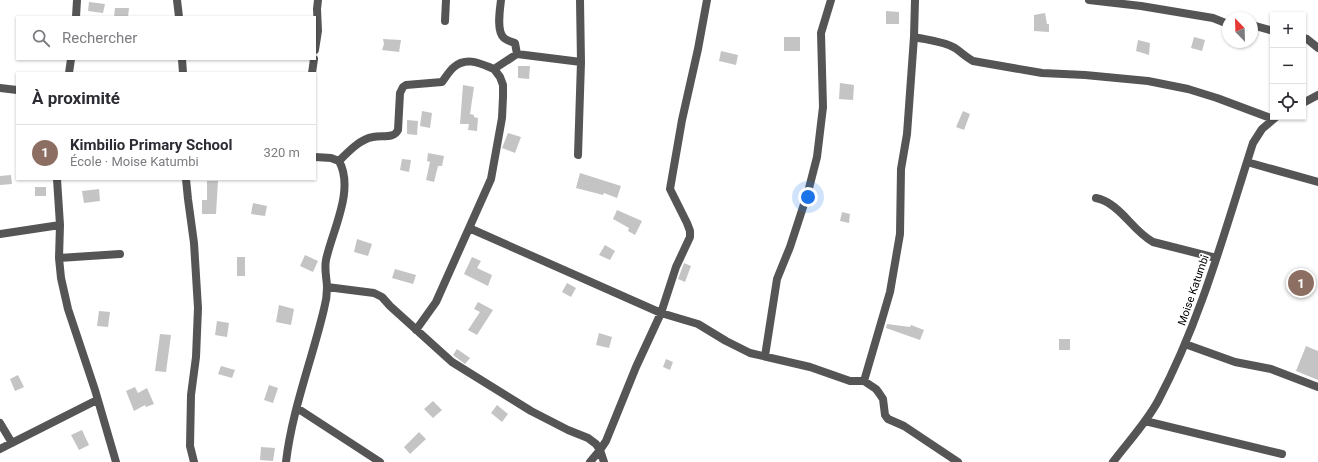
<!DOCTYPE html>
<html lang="fr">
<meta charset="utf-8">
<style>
body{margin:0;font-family:Roboto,sans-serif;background:#f2f2f3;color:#2b2b33}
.controls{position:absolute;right:12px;top:12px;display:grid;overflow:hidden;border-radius:0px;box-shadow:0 1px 3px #0004}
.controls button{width:36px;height:36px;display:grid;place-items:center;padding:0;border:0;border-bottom:1px solid #e1e1e2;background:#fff;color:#2b2b33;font:20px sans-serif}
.compass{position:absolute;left:1222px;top:12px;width:36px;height:36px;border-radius:50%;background:#fff;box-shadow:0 1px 3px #0004;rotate:337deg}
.you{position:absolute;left:808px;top:197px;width:14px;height:14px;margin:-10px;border:3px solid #fff;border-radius:50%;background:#1a73e8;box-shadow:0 0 0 6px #1a73e833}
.badge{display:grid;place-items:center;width:26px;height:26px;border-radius:50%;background:#111827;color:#fff;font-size:13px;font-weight:700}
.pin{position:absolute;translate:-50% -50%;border:2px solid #fff;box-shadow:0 1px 4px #0006}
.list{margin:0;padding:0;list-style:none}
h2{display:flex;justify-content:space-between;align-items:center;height:52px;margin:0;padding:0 16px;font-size:17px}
h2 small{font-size:13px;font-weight:400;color:#7c7c81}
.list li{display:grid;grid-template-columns:26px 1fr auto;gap:12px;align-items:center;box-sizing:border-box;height:56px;padding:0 16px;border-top:1px solid #e1e1e2}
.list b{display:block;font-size:15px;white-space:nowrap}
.list p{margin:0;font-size:13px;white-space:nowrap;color:#7c7c81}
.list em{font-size:13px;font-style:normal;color:#7c7c81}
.icon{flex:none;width:22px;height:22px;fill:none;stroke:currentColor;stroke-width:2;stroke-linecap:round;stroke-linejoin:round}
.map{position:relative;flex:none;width:1318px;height:462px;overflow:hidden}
.search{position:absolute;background:#fff;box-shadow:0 1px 3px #0004;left:16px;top:16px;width:300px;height:44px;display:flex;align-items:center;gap:10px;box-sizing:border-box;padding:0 14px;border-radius:0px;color:#7c7c81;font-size:15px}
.panel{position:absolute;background:#fff;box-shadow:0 1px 3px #0004;left:16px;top:72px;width:300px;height:108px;border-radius:0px}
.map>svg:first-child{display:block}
</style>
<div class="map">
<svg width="1318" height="462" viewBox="0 0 1318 462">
<rect width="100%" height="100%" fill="#fff"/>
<path fill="#c4c4c4" d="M 89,2 L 105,4 L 103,13 L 88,11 Z
M 115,8 L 129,8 L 128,17 L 114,17 Z
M 886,11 L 899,12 L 899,24 L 886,24 Z
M 1045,13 L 1047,24 L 1049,24 L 1049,32 L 1034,31 L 1034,15 Z
M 784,37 L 800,37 L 800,51 L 784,51 Z
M 1194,37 L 1205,40 L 1202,51 L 1191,48 Z
M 383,39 L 401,40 L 399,52 L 382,50 L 384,44 Z
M 1138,40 L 1150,43 L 1149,55 L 1136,51 Z
M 721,51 L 738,55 L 736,65 L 719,61 Z
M 518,66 L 530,66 L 529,79 L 518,78 Z
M 840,83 L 854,85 L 853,100 L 839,99 Z
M 463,85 L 474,87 L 470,114 L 474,115 L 474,117 L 478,118 L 477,131 L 468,130 L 469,124 L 460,124 Z
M 422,111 L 432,113 L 430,128 L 420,126 Z
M 963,111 L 970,114 L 964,130 L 956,127 Z
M 407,120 L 418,121 L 417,135 L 407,134 Z
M 508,133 L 521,137 L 515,153 L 502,148 Z
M 428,153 L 444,156 L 442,166 L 438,166 L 434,182 L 426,180 L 430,162 L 427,161 Z
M 402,159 L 411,160 L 409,172 L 400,170 Z
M 580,173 L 621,186 L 617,198 L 604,193 L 603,195 L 576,188 Z
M 11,175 L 12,184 L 0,185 L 0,176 Z
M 207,181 L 218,181 L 216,214 L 202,214 L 202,200 L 207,200 Z
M 35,187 L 46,187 L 46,196 L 35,196 Z
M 99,189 L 100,201 L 84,203 L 82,191 Z
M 253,203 L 267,206 L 265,216 L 251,214 Z
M 617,210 L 642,221 L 635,235 L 628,231 L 629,228 L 613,219 Z
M 842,212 L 850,214 L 849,223 L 840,221 Z
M 357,239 L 372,244 L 368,256 L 354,252 Z
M 605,245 L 615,251 L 610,260 L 599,255 Z
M 305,255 L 318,261 L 313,272 L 300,266 Z
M 237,257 L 245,257 L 245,276 L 237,276 Z
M 472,257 L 481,261 L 477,268 L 492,275 L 488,286 L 464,274 Z
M 684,263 L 691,266 L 685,282 L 678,279 Z
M 395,269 L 416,275 L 413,284 L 392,278 Z
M 567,283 L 576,288 L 571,297 L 562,292 Z
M 478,302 L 493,310 L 477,335 L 468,330 L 480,312 L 474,309 Z
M 279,305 L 294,309 L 291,325 L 276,322 Z
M 99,311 L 110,312 L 108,327 L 97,326 Z
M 217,321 L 229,323 L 227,337 L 215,335 Z
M 887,324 L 910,327 L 911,325 L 924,330 L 920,340 L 886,328 Z
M 599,333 L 612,337 L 609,348 L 596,345 Z
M 160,334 L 171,335 L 166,372 L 155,371 Z
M 1059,339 L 1070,339 L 1070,350 L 1059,350 Z
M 1306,346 L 1318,351 L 1318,380 L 1296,371 Z
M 457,349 L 470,358 L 465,364 L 453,355 Z
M 666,359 L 673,362 L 670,370 L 663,367 Z
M 221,366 L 235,370 L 232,378 L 218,374 Z
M 18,375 L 24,387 L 15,391 L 10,379 Z
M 269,385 L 278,388 L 273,403 L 264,400 Z
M 135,387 L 138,393 L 147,388 L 154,404 L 146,407 L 145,405 L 134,411 L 126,391 Z
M 433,401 L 442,410 L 433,418 L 424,409 Z
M 497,405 L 508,414 L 502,422 L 491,413 Z
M 82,430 L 89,445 L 79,450 L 71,435 Z
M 419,432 L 426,439 L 410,454 L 404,447 Z
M 261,447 L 275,448 L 273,461 L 260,460 Z"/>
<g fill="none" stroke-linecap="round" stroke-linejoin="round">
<path stroke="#555" stroke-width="8" d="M 177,0 L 179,17
M 501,0 C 500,9 496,31 504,38 C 506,40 512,42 515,43 L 517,54
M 1089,0 L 1141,6 L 1213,18 L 1228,24
M 76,17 L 77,0
M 445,21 L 446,0
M 1252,25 L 1273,31
M 914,37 C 927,40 943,41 955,48 C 961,52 966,57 973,61 L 1042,73 L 1085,75 L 1148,81 L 1188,89 L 1217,98 L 1273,119
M 1303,38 L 1307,39 L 1318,48
M 315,50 L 318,31 L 317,9 L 318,0
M 182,59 L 183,73
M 69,73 L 71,59
M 312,73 L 314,59
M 0,88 L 17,90
M 1303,103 L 1318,95
M 578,155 L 581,62 L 580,0
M 339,161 C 348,152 360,139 373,137 C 382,135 394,139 398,130 L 400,93 L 403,87 L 406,85 L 442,82 C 446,77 449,71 454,67 C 467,56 481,64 494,69 L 517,54 L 581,62
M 1247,162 L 1318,182
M 57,179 L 60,225 L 59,258 L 61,278 L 68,309 L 95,390 L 116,462
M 186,179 L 188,199 L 194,243 L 198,308 L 196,357 L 191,395 L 190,446 L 194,462
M 1096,198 C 1100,199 1106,201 1110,204 C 1126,214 1135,232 1153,242 L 1216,258
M 469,228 L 661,313 L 698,324 L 726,341 L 750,353 L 810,367 L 850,381 L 864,381 L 876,389 L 879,393 L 883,399 L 885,415 L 888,419 L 904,426 L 958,462
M 0,234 L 60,225
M 59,258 L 120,254
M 327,287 L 374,293 L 382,297 L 390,306 L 452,362 L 531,411 L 568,430 L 588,438 L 596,444 L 600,450 L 604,462
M 416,330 L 436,302 L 491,179 L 502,118 L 503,97 L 503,85 L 500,77 L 494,69
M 1185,344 L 1235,362 L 1271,369 L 1318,387
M 765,356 L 777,279 L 790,247 L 808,192 L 817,157 L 823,107 L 821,33 L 831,0
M 864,381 L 890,292 L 900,234 L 901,169 L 907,134 L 914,37 L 915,0
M 297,408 L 380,462
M 1145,421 L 1282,454
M 0,423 L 12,443
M 0,449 L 97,400
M 286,462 C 292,410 312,360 324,309 C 326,302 327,294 327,288 C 327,278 324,270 326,260 C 332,231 355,190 339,161 L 331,158 L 315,157
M 590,462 L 600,450 L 606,441 L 636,367 L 661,313 L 676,267 L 690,237 L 690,231 L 687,223 L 670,189 L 682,120 L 698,49 L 707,0
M 1113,462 C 1128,442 1146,423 1158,401 C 1201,320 1225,230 1253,143 L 1262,129 L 1276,117"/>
</g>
<g text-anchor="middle" stroke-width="4" stroke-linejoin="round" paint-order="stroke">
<g font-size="11" fill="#000" stroke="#fff">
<text transform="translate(1193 290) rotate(-71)" y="4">Moise Katumbi</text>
</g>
</g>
</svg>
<div class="controls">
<button>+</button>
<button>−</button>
<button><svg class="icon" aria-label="locate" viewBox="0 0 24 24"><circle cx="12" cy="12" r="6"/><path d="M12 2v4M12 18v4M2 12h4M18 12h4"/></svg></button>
</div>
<svg class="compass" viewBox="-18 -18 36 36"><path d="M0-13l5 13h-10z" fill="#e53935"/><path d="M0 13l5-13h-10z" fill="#7c7c81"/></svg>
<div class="you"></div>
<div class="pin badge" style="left:1301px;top:283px;background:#8d6e63">1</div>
<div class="search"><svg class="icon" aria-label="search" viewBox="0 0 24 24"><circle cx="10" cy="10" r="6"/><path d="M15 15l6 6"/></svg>Rechercher</div>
<section class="panel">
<h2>À proximité<small></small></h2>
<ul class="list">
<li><span class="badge" style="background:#8d6e63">1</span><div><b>Kimbilio Primary School</b><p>École · Moise Katumbi</p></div><em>320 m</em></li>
</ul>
</section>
</div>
